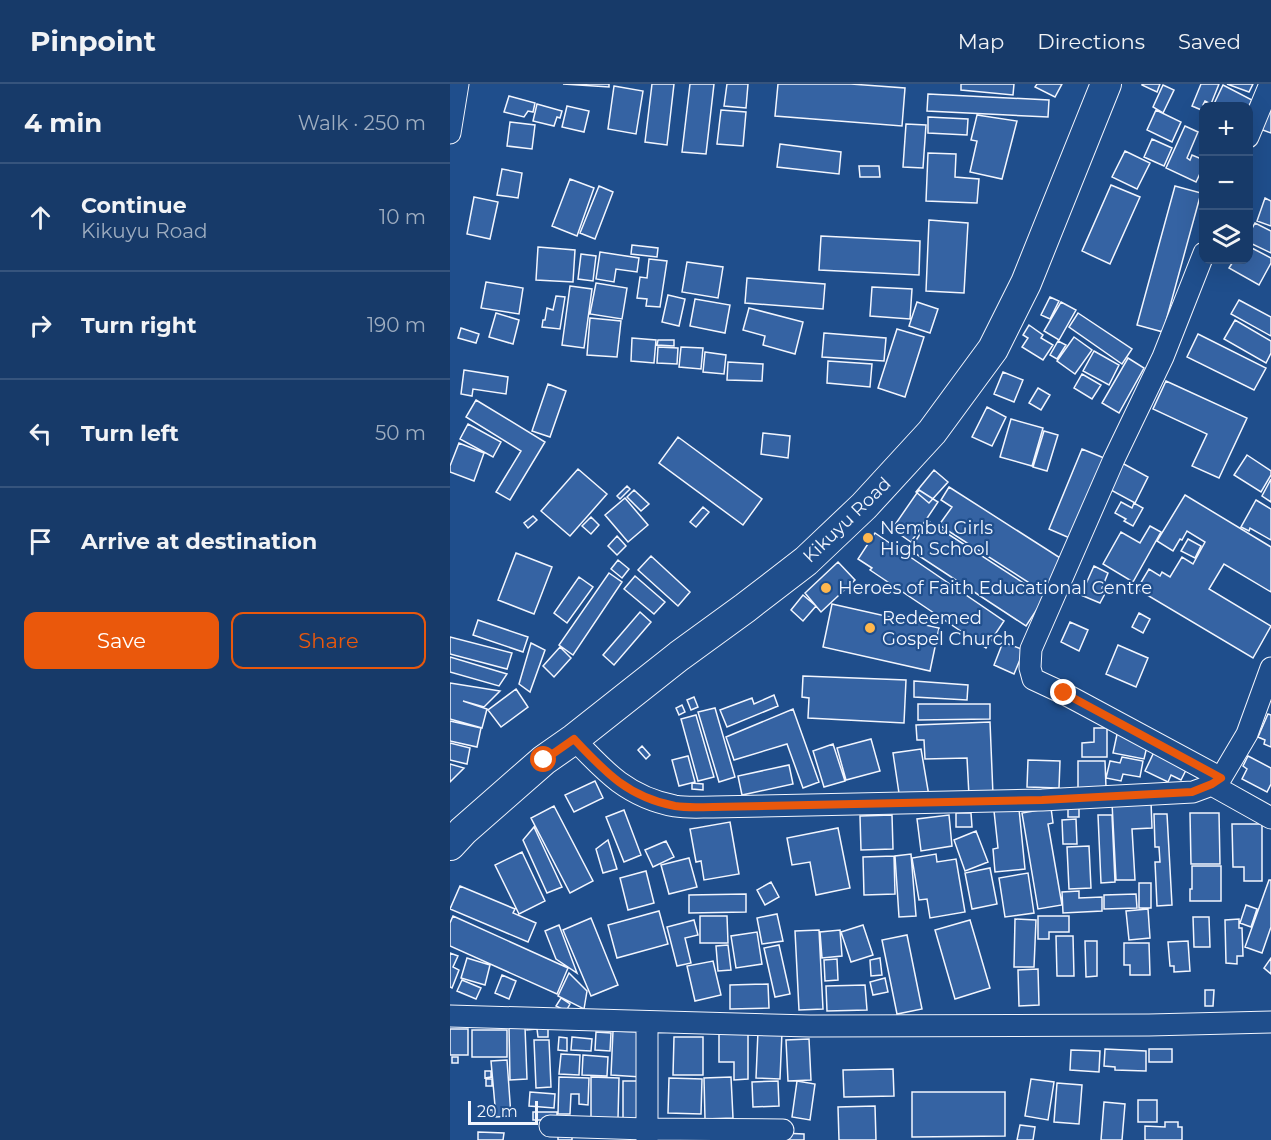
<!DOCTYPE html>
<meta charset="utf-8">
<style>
body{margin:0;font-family:Montserrat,sans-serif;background:#244571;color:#f1f3f6}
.controls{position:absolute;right:18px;top:18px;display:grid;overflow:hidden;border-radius:12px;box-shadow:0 6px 24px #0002}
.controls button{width:54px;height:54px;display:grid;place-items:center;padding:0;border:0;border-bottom:2px solid #36547d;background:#173a69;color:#f1f3f6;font:30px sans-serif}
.scale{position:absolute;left:18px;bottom:15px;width:70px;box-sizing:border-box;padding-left:6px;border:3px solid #f2f6ff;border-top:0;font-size:16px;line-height:21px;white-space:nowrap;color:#f2f6ff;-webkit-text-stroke:4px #1f4e8c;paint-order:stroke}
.stop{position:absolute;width:18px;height:18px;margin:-14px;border:4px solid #ea580c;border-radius:50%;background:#fff}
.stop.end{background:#ea580c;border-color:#fff;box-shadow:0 2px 6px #0008}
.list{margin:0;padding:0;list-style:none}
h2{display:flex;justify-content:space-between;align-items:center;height:78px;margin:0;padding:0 24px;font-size:26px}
h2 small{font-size:20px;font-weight:400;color:#9eadc0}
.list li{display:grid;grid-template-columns:39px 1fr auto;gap:18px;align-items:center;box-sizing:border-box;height:108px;padding:0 24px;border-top:2px solid #36547d}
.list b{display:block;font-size:22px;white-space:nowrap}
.list p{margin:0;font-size:20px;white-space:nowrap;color:#9eadc0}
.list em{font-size:20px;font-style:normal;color:#9eadc0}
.actions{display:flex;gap:12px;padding:18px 24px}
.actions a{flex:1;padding:14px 0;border:2px solid #ea580c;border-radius:12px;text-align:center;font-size:21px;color:#ea580c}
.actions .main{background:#ea580c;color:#fff}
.icon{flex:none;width:33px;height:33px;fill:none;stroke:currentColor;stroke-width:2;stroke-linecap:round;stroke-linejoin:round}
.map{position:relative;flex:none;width:821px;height:1056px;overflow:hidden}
header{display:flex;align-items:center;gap:36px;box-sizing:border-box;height:84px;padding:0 30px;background:#173a69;border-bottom:2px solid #36547d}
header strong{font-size:28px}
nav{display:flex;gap:33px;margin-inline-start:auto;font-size:21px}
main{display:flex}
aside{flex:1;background:#173a69}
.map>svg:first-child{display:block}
</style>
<header>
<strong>Pinpoint</strong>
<nav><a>Map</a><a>Directions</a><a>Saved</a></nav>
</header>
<main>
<aside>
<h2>4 min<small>Walk · 250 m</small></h2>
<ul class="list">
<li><svg class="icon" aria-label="ahead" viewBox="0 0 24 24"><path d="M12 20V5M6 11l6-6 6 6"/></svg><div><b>Continue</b><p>Kikuyu Road</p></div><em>10 m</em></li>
<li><svg class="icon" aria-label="right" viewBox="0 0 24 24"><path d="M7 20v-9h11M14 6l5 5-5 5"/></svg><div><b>Turn right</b></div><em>190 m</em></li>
<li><svg class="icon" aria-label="left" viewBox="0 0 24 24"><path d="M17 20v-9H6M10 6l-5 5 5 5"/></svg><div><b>Turn left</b></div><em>50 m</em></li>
<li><svg class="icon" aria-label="arrive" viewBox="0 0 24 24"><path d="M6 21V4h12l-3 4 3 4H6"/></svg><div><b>Arrive at destination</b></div></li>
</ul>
<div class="actions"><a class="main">Save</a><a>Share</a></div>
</aside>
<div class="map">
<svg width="821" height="1056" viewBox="0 0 821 1056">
<rect width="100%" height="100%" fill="#1f4e8c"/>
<path fill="#3563a3" stroke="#f2f6ff" stroke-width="1.5" d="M 113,0 L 159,0 L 159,3 Z
M 202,0 L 224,0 L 217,61 L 195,58 Z
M 240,0 L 264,0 L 256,70 L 232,68 Z
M 277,0 L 298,0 L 296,24 L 274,22 Z
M 328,0 L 401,0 L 455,4 L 452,42 L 325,32 Z
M 511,0 L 564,0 L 563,11 L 511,6 Z
M 587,0 L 612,0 L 605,13 L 585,3 Z
M 692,0 L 710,0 L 707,8 L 692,1 Z
M 751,0 L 769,0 L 761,20 L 755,17 L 753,21 L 757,22 L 754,22 L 754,27 L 742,22 Z
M 777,0 L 803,0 L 799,8 Z
M 713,1 L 724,6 L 713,29 L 703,23 Z
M 773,1 L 802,16 L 798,24 L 798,22 L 763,22 Z
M 164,2 L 193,7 L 186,50 L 158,45 Z
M 478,10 L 599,16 L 598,33 L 477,27 Z
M 59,12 L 85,19 L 83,28 L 78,27 L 74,33 L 54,28 Z
M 821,15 L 821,49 L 810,45 Z
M 87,20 L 112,27 L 110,34 L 107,33 L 104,42 L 83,37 Z
M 117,22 L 139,27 L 134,48 L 112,43 Z
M 271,26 L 296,28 L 293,62 L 267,60 Z
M 706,26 L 731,38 L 722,58 L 697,46 Z
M 527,31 L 567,37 L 552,95 L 520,88 L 527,57 L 521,56 Z
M 478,33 L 518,35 L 517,51 L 478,49 Z
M 60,38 L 85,41 L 82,65 L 57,62 Z
M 456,40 L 476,41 L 473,84 L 453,83 Z
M 735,42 L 748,48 L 737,74 L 740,76 L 742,71 L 754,76 L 754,81 L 746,98 L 716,84 Z
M 702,55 L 722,64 L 714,82 L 694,73 Z
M 330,60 L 391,68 L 389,90 L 327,83 Z
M 675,67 L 700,79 L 687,105 L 662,93 Z
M 478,69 L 506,70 L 505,93 L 529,95 L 527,119 L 476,117 Z
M 409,82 L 429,82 L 430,93 L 410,93 Z
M 52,85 L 72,89 L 68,114 L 47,111 Z
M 120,95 L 144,104 L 127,152 L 102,142 Z
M 661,101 L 690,113 L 660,180 L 632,167 Z
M 149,102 L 163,108 L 145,155 L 130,149 Z
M 725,102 L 751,109 L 713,248 L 687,241 Z
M 24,113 L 48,118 L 40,155 L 17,150 Z
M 815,114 L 821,117 L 821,142 L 807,137 Z
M 479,136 L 518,139 L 514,209 L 476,207 Z
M 805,139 L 821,147 L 821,169 L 798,158 L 798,152 Z
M 371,152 L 470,157 L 469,191 L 369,186 Z
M 182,161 L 208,164 L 207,173 L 181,170 Z
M 798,162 L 821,174 L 821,179 L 809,201 L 779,184 L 784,176 L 798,176 Z
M 88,163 L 125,166 L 123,198 L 86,196 Z
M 150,168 L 189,174 L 187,188 L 166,185 L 164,198 L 146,195 Z
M 131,170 L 146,172 L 143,197 L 128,195 Z
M 199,175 L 217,177 L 210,223 L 196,222 L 197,215 L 187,214 L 190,193 L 197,194 Z
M 237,178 L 273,183 L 268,214 L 232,208 Z
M 297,194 L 375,200 L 373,225 L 295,219 Z
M 36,198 L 73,204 L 69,230 L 31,224 Z
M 146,199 L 177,204 L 172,235 L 140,230 Z
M 120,202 L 142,205 L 134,264 L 112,261 Z
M 422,203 L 462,205 L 460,235 L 420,232 Z
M 218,211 L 235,215 L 229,242 L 212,238 Z
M 106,212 L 115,213 L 110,245 L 92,243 L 93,236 L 95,236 L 97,224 L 103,226 Z
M 600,213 L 609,217 L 600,235 L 591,231 Z
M 245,215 L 280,221 L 275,249 L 240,242 Z
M 789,216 L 821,233 L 821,252 L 781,230 Z
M 467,218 L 488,225 L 480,249 L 459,242 Z
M 611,218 L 626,226 L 609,256 L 594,247 Z
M 299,224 L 353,238 L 345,270 L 313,261 L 315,252 L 293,246 Z
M 46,229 L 69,236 L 63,260 L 39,253 Z
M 628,229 L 682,265 L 672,280 L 619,243 Z
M 140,234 L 171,237 L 167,273 L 137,271 Z
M 785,236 L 821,257 L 821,269 L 816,279 L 774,255 Z
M 579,241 L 593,251 L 591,254 L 603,261 L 593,276 L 572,263 L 578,254 L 573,251 Z
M 11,244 L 29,250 L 26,259 L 8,254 Z
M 447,245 L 474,253 L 455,313 L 428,304 Z
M 374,249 L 436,254 L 434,277 L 372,273 Z
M 748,250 L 816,284 L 804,306 L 737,273 Z
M 624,253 L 642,266 L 625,290 L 607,277 Z
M 182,254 L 206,256 L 204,279 L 181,277 Z
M 208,256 L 224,256 L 224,262 L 207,261 Z
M 608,257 L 616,261 L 607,275 L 600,271 Z
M 208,263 L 228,264 L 227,280 L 207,279 Z
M 231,263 L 253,264 L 251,285 L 229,283 Z
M 644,267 L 669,281 L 659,301 L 633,287 Z
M 255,268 L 276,271 L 274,290 L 253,288 Z
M 678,274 L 694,284 L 669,329 L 652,319 Z
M 378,277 L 422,280 L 420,303 L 377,299 Z
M 278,278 L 313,280 L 312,297 L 277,296 Z
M 14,286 L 58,293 L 56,310 L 23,305 L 22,312 L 11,310 Z
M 553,288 L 573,296 L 564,318 L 544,310 Z
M 632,290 L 651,301 L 642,315 L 624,304 Z
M 716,297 L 797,334 L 769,394 L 742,382 L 757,350 L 703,325 Z
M 98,300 L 116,307 L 100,353 L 82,347 Z
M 588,304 L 600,311 L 591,326 L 579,319 Z
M 26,316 L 95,358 L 60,416 L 46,408 L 71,367 L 16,333 Z
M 537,323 L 556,333 L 542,362 L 522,353 Z
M 561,335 L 593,344 L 582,382 L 550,373 Z
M 18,340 L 51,358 L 43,373 L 10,355 Z
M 594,347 L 608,351 L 597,387 L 583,383 Z
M 313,349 L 340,352 L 338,374 L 311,370 Z
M 228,353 L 312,415 L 293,441 L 209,379 Z
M 9,359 L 34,369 L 24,397 L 0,388 L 0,382 Z
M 632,365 L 654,374 L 622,455 L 599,445 Z
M 797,371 L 821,387 L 821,391 L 811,408 L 784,391 Z
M 672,379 L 698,393 L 685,419 L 659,405 Z
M 128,385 L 157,410 L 120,452 L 91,427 Z
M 484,386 L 498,398 L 479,419 L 466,408 Z
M 821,395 L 821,418 L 812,412 Z
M 177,402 L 180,405 L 170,415 L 167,412 Z
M 499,403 L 615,477 L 595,509 L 489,441 L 502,423 L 491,416 Z
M 184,406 L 199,420 L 191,427 L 177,413 Z
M 469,406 L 488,418 L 461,458 L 442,445 Z
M 735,411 L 821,463 L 821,508 L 774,480 L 759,505 L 821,542 L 803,574 L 687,505 L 699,485 L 710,492 L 712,488 L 720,493 L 732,473 L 743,480 L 755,458 L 737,447 L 732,456 L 730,455 L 723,467 L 707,457 Z
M 175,414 L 198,441 L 178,458 L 155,431 Z
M 806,416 L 821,425 L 821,456 L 800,444 L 799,447 L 791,443 Z
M 671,418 L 682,424 L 684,419 L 693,424 L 683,442 L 674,437 L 676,435 L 665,429 Z
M 253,423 L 259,428 L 246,443 L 240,438 Z
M 83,432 L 87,436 L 78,444 L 74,439 Z
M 141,433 L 149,441 L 141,450 L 132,442 Z
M 478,437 L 595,513 L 576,542 L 460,466 Z
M 700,442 L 711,448 L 683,498 L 653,480 L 671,448 L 690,459 Z
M 425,449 L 554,537 L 536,564 L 420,486 L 422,484 L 408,475 Z
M 167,452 L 176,462 L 167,471 L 158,462 Z
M 738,455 L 751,462 L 745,474 L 731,467 Z
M 66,469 L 102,483 L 84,530 L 48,516 Z
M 201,472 L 240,508 L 228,522 L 188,486 Z
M 168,476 L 179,485 L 172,494 L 161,485 Z
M 388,478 L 405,496 L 371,528 L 355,509 Z
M 644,482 L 658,489 L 652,504 L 657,506 L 650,519 L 631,511 Z
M 159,489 L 172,498 L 123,571 L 109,561 Z
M 185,492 L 215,518 L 204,530 L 174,505 Z
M 129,493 L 143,503 L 117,539 L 104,529 Z
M 353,511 L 366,522 L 353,537 L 341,526 Z
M 382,520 L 489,544 L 480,587 L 373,563 Z
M 190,528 L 201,538 L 164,581 L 153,571 Z
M 689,529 L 700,535 L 693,549 L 682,543 Z
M 28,536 L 78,553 L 73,568 L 23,551 Z
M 620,538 L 638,546 L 629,567 L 611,558 Z
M 0,553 L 62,569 L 57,585 L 0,570 Z
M 553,558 L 574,566 L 564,590 L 544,581 Z
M 81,559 L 95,566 L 80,608 L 69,600 Z
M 668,561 L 698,574 L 686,603 L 656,590 Z
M 110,563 L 121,574 L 104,593 L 93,582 Z
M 0,573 L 57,590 L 49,602 L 0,588 Z
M 353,592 L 456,596 L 454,639 L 358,634 L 359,614 L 352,613 Z
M 464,597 L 518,601 L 517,616 L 464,613 Z
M 0,599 L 50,607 L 34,623 L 13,617 L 37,625 L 32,644 L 0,635 Z
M 66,605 L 78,623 L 51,643 L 38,626 Z
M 324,611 L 328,622 L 277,643 L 270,626 L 302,614 L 304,620 Z
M 244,613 L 248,623 L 241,626 L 237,616 Z
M 468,620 L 540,620 L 540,635 L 468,636 Z
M 232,621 L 235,628 L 229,631 L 226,624 Z
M 265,624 L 285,693 L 269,698 L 248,628 Z
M 343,625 L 369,698 L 353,704 L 337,660 L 284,676 L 276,653 Z
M 818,630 L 821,631 L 821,663 L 814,660 L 815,656 L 808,653 Z
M 246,631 L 264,693 L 248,697 L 231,635 Z
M 0,637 L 31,644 L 27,663 L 0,657 Z
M 540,638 L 543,711 L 519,712 L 517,674 L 475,675 L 474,656 L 467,656 L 466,641 Z
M 669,641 L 698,658 L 694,675 L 663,669 Z
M 644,644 L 657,644 L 657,673 L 632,673 L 632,659 L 644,658 Z
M 421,655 L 430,687 L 396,696 L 387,664 Z
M 0,659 L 20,664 L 17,680 L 0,676 Z
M 383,660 L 395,697 L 374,703 L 363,667 Z
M 192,662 L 200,671 L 196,675 L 188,666 Z
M 471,665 L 479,712 L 450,716 L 443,669 Z
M 704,668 L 737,684 L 731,696 L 721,691 L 718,698 L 695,687 Z
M 238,672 L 245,698 L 229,702 L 222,676 Z
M 798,672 L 821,684 L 821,700 L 817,708 L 792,695 L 797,685 L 793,682 Z
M 672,673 L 693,677 L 690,693 L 673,690 L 671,697 L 656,694 L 660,677 L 670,679 Z
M 578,676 L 610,677 L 609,704 L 577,703 Z
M 628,677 L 655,677 L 656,703 L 628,704 Z
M 0,680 L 14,684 L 0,698 Z
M 339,681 L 343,700 L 292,711 L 288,692 Z
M 145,697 L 153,714 L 124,728 L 115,711 Z
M 242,699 L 253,700 L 253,706 L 242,705 Z
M 701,717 L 702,744 L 682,745 L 685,796 L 666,796 L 662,719 Z
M 618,720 L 629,720 L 629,733 L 618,733 Z
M 104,722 L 143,797 L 120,809 L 81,734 Z
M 601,724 L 603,739 L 598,740 L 612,821 L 588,825 L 572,729 Z
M 569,725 L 575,785 L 545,788 L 543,765 L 548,764 L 544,727 Z
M 174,726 L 191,771 L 174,778 L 156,733 Z
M 506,729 L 521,729 L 522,743 L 506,743 Z
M 740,729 L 769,729 L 770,780 L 741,780 Z
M 704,730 L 717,730 L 722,821 L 707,822 L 705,778 L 710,778 L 709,763 L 705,763 Z
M 442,731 L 443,765 L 411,766 L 410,732 Z
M 499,731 L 502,762 L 471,767 L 467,735 Z
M 648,731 L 662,731 L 665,798 L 651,799 Z
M 626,735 L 627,760 L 613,760 L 612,736 Z
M 280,738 L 289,790 L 254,796 L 251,777 L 246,778 L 240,745 Z
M 782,740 L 812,740 L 812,797 L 794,797 L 794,783 L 783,783 Z
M 84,743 L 112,803 L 97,809 L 73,756 Z
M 388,744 L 400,804 L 366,811 L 360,778 L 342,781 L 337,754 Z
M 526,747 L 538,778 L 515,787 L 504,756 Z
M 158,756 L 167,785 L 153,789 L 146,765 Z
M 216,757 L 224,773 L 203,783 L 195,766 Z
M 639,762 L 641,804 L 619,805 L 617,763 Z
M 72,768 L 95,817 L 69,830 L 45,781 Z
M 461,770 L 466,832 L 449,833 L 445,772 Z
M 486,770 L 487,778 L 506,775 L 515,828 L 480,834 L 477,815 L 469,816 L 462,774 Z
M 444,772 L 445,810 L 414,811 L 413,773 Z
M 239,774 L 247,803 L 219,810 L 211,781 Z
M 742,782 L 771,782 L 771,817 L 740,817 L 740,805 L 742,805 Z
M 540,784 L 547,820 L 522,825 L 515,789 Z
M 196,787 L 204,819 L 178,826 L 170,794 Z
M 578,789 L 584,829 L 555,833 L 549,794 Z
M 819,796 L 821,796 L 821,843 L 812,869 L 795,863 Z
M 321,798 L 329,813 L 315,821 L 307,806 Z
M 689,799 L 701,799 L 701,824 L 689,824 Z
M 10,802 L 65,825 L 63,829 L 86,839 L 78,858 L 0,825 Z
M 629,807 L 629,814 L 652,813 L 652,827 L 613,829 L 612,808 Z
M 296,810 L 296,828 L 239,829 L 239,811 Z
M 686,810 L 687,824 L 654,825 L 654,811 Z
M 796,821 L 807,825 L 801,843 L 790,839 Z
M 698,825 L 700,854 L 679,856 L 676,827 Z
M 209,827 L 218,860 L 167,874 L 158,841 Z
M 327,830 L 333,857 L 312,860 L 307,834 Z
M 3,832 L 118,884 L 107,910 L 0,862 L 0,839 Z
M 250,832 L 277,832 L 278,859 L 250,859 Z
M 588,832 L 619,832 L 619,848 L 599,848 L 599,855 L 588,855 Z
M 743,833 L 759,833 L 760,863 L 744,863 Z
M 141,834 L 168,901 L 141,912 L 113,846 Z
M 565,835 L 586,836 L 584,883 L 564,883 Z
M 789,835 L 789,844 L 792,844 L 793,872 L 787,872 L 787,880 L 776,879 L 775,836 Z
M 244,836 L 248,851 L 235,854 L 241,879 L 227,882 L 217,843 Z
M 520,836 L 540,904 L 505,915 L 485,846 Z
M 109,841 L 127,889 L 106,875 L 95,847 Z
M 413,841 L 423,871 L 401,878 L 391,848 Z
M 369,846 L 373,925 L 349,926 L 345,847 Z
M 390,846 L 392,872 L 372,874 L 370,848 Z
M 307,848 L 312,880 L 286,884 L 281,852 Z
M 457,851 L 472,925 L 447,930 L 432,856 Z
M 606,852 L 623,852 L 624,892 L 607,892 Z
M 635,857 L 647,857 L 647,892 L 636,893 Z
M 738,857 L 740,887 L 724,888 L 724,882 L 720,882 L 718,858 Z
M 674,859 L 699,859 L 700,891 L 680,891 L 680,881 L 674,881 Z
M 278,861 L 281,886 L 268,887 L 266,862 Z
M 329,861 L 340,910 L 325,913 L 314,864 Z
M 0,869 L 8,872 L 3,883 L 9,886 L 2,904 L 0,903 Z
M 17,874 L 40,881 L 35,901 L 11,894 Z
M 430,874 L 432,891 L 421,892 L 420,876 Z
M 821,874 L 821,890 L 814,884 Z
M 387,875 L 388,896 L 375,897 L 374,876 Z
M 263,877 L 271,911 L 245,917 L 237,882 Z
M 588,885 L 589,921 L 569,922 L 568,886 Z
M 119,889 L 137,907 L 134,925 L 108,912 Z
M 52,891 L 66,897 L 59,915 L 45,909 Z
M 435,894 L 438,908 L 423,911 L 420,898 Z
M 12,896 L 31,904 L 26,915 L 7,907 Z
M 318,900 L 319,924 L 280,925 L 280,901 Z
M 415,901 L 417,926 L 377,927 L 376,902 Z
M 755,906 L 764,906 L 763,922 L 755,922 Z
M 111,914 L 120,920 L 116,927 L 106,922 Z
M 98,938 L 98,953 L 88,953 L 87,945 L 77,946 L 77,939 Z
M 59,943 L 75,943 L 77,995 L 60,996 Z
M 0,945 L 18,945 L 18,971 L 0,971 Z
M 22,946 L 57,946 L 57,973 L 22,973 Z
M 298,946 L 298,995 L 284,996 L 284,978 L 269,978 L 269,947 Z
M 163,947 L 193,948 L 191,993 L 161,991 Z
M 308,947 L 332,948 L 330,995 L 306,994 Z
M 146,948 L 161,949 L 160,967 L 145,966 Z
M 109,953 L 117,954 L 117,967 L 108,966 Z
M 122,953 L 142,955 L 141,967 L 121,966 Z
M 224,953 L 253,953 L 253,991 L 223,991 Z
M 359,955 L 361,996 L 338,997 L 336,956 Z
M 84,956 L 99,956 L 101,1003 L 86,1004 Z
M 655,965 L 696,967 L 696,987 L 665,986 L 665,983 L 654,982 Z
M 699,965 L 722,965 L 722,978 L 699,978 Z
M 621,966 L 650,967 L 649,988 L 620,986 Z
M 111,970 L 130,971 L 129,991 L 109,990 Z
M 133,971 L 158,973 L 157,992 L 132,991 Z
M 2,973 L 8,973 L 8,979 L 2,979 Z
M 57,976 L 61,1032 L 46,1033 L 41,977 Z
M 443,985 L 444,1012 L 394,1013 L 393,986 Z
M 35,987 L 41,987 L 41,993 L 35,994 Z
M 109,993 L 139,994 L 138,1021 L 129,1020 L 129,1010 L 121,1010 L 120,1030 L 108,1030 Z
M 141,993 L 169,994 L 168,1035 L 141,1035 Z
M 281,993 L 283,1034 L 255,1035 L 254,994 Z
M 219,994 L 252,995 L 251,1030 L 218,1029 Z
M 36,995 L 42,995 L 42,1002 L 36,1002 Z
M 581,995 L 604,998 L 598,1036 L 575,1032 Z
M 173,997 L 193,997 L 193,1034 L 173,1035 Z
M 328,997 L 329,1022 L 303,1023 L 302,998 Z
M 347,997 L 365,1000 L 360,1036 L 342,1033 Z
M 607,999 L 632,1001 L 629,1040 L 604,1038 Z
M 80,1008 L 105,1010 L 104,1024 L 79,1022 Z
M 462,1008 L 555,1008 L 555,1052 L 462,1053 Z
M 688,1016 L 707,1016 L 707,1038 L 688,1038 Z
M 654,1018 L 675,1020 L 672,1056 L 651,1056 Z
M 425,1022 L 426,1056 L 389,1056 L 388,1023 Z
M 37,1026 L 43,1026 L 43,1032 L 38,1032 Z
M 83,1028 L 107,1028 L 107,1036 L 83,1036 Z
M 715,1038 L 728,1038 L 728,1043 L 732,1043 L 732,1056 L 695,1056 L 695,1042 L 715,1043 Z
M 570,1041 L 585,1043 L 583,1056 L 567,1056 Z
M 28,1048 L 54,1049 L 53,1056 L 28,1056 Z
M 108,1048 L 122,1048 L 122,1056 L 108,1056 Z
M 332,1049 L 354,1050 L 354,1056 L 332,1056 Z"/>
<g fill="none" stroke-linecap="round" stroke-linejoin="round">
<defs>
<path id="minor" d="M 0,49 L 8,0
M 798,53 L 820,0
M 754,169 L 713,273 L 664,375 L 581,565 L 580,584 L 583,595 L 613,609 L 771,694
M 124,655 C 155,688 178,713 225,722 C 237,724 250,723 263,723 L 592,716 L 743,708 L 762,701 L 821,734
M 762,701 L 771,694 L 797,650 L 821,584
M 0,932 L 360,942 L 699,941 L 821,938
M 100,1042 L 196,1045 L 333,1046
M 197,1056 L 197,938"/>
<path id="secondary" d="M 0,761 L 13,747 L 94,676 L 124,655 L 229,572 L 295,524 L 356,477 L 414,422 L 482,348 L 543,265 L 576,199 L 656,0"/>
</defs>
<use href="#minor" stroke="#f2f6ff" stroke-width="23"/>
<use href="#secondary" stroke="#f2f6ff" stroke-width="32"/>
<use href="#minor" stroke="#1f4e8c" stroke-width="21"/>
<use href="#secondary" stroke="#1f4e8c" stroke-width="30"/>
</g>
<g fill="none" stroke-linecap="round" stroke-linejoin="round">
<path stroke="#ea580c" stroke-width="8" d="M 94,676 L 124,655 C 155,688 178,713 225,722 C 237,724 250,723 263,723 L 592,716 L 742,708 L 762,700 L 771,694 L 614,609"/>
</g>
<g fill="#ffb74d" stroke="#1f4e8c" stroke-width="2">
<circle cx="418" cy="454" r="6"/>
<circle cx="376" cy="504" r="6"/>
<circle cx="420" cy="544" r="6"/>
</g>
<g text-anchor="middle" stroke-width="4.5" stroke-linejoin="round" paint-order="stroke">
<g font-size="18" fill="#f2f6ff" stroke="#1f4e8c">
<text transform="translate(397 436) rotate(-44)" y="6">Kikuyu Road</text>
</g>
<g font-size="18" fill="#f2f6ff" stroke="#1f4e8c" text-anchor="start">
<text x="430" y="450">Nembu Girls<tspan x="430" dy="21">High School</tspan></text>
<text x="388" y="510">Heroes of Faith Educational Centre</text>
<text x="432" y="540">Redeemed<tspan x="432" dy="21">Gospel Church</tspan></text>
</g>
</g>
</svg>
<div class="controls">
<button>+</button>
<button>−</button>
<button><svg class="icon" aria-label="layers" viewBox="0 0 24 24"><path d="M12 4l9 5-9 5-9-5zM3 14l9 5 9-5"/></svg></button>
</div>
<div class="scale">20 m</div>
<div class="stop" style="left:94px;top:676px"></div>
<div class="stop end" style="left:614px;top:609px"></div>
</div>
</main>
